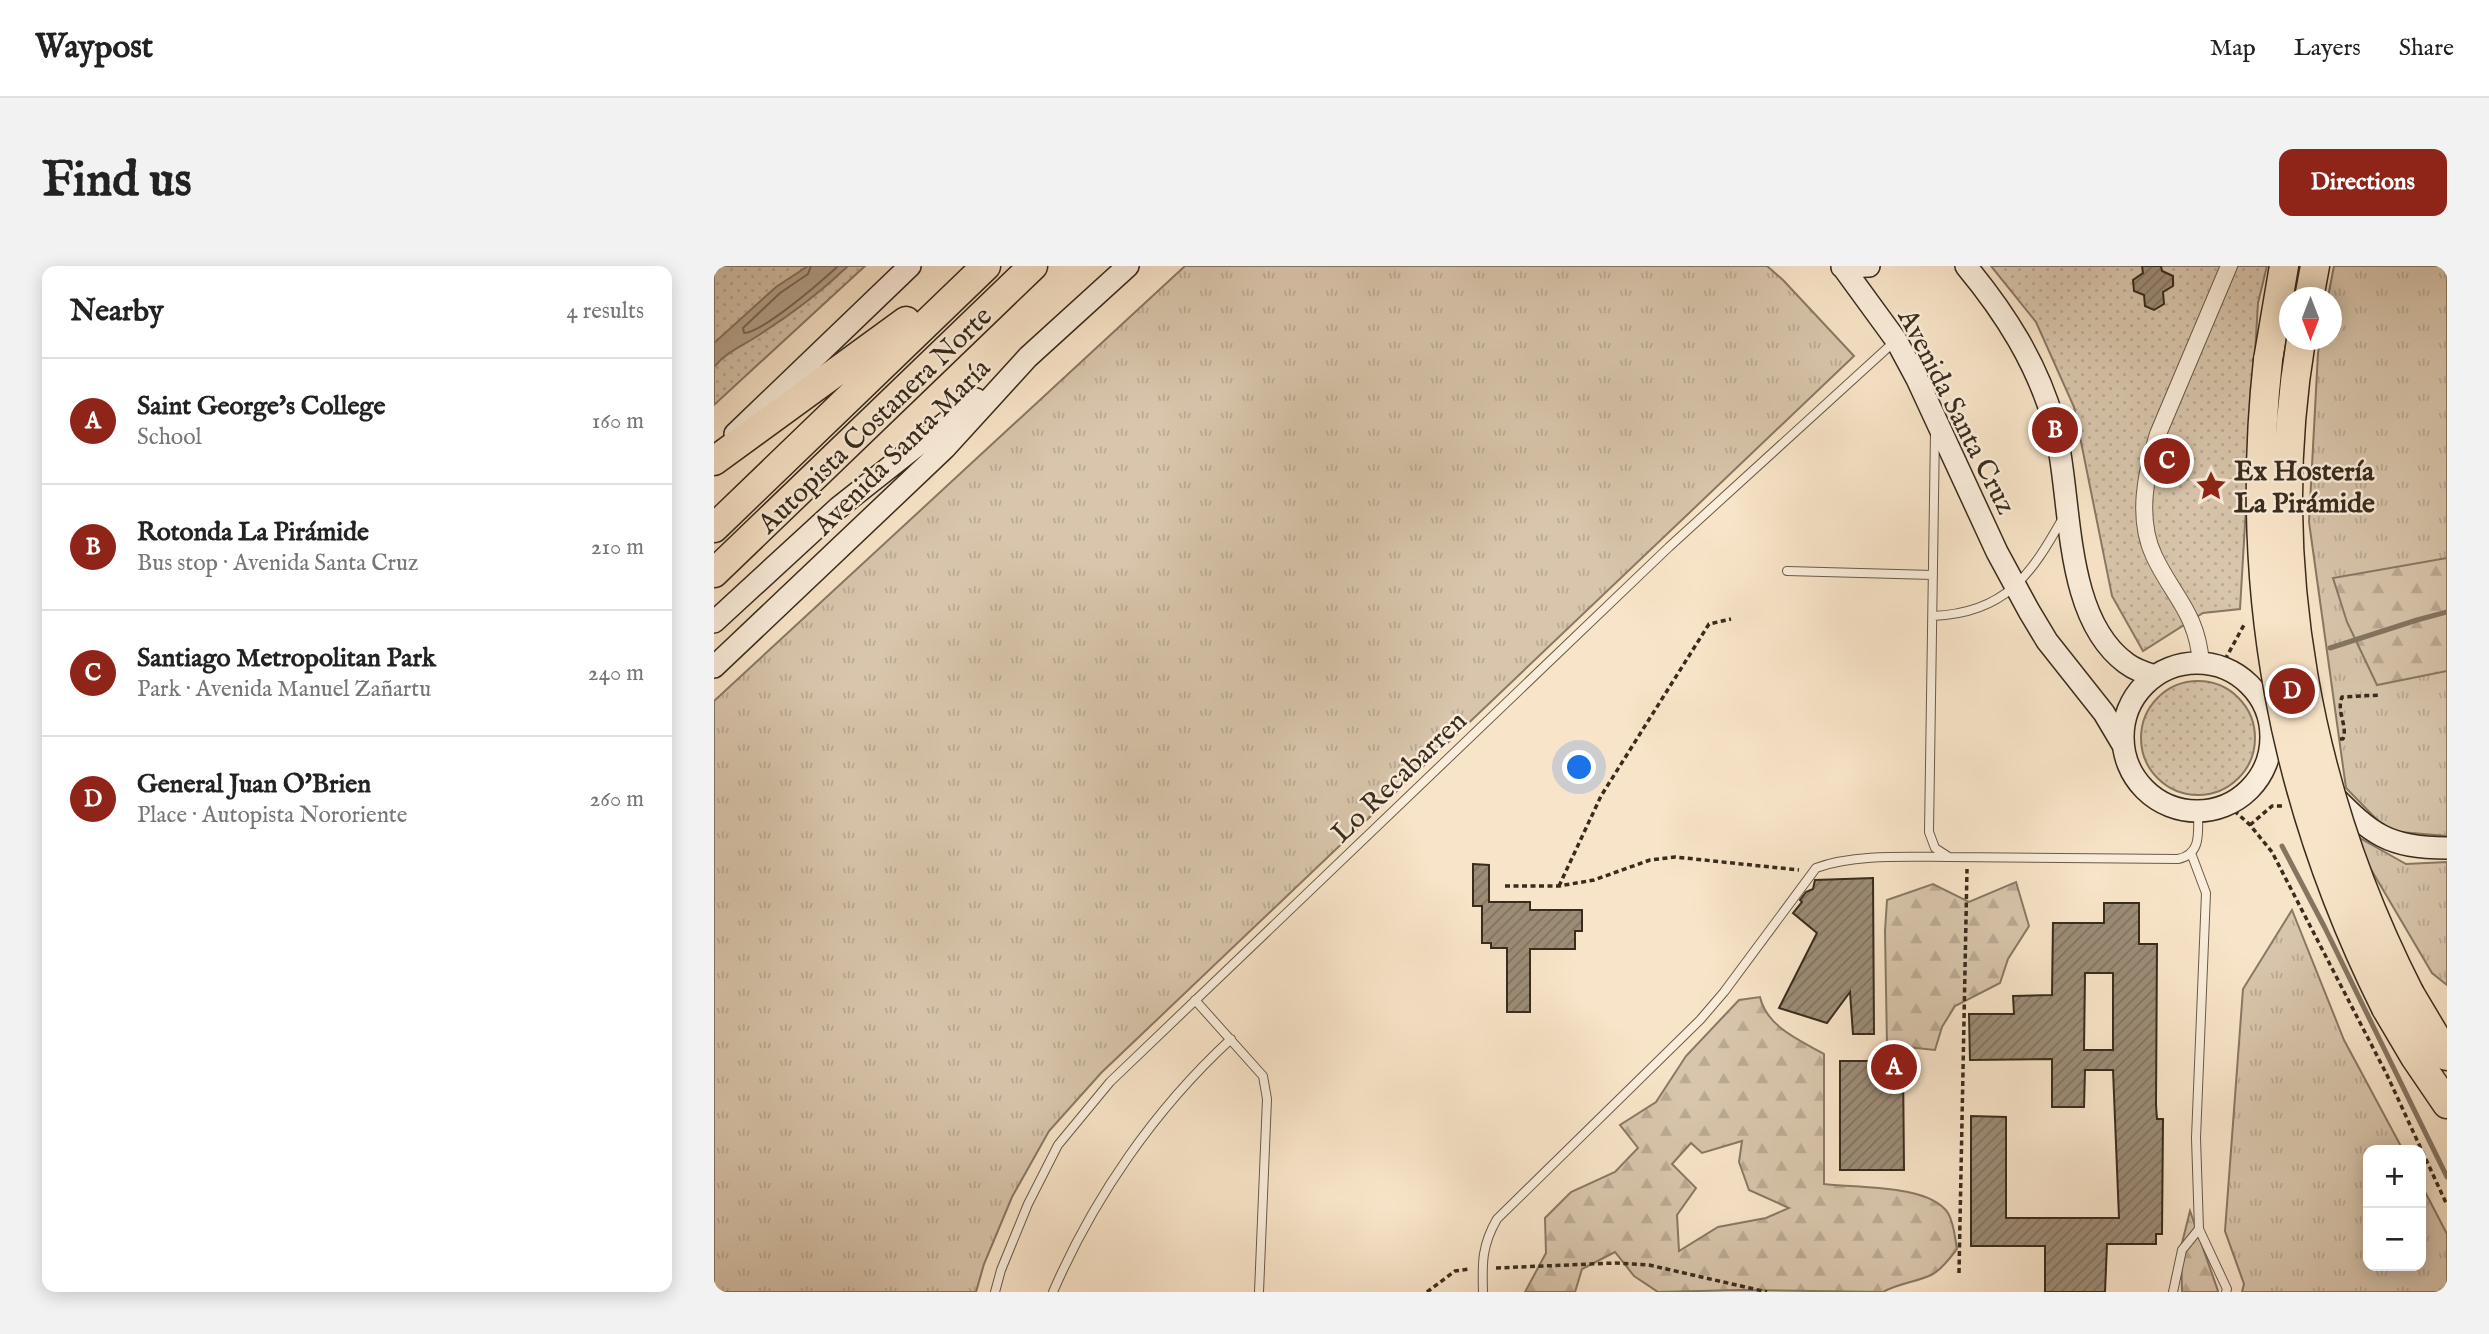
<!DOCTYPE html>
<meta charset="utf-8">
<style>
body{margin:0;font-family:"IM FELL English",serif;background:#f2f2f2;color:#222}
.controls{position:absolute;right:21px;bottom:21px;display:grid;overflow:hidden;border-radius:14px;box-shadow:0 4px 18px #0003}
.controls button{width:63px;height:63px;display:grid;place-items:center;padding:0;border:0;border-bottom:2px solid #e0e0e0;background:#fff;color:#222;font:35px sans-serif}
.compass{position:absolute;left:1565px;top:21px;width:63px;height:63px;border-radius:50%;background:#fff;box-shadow:0 4px 18px #0003;rotate:180deg}
.you{position:absolute;left:866px;top:502px;width:24px;height:24px;margin:-18px;border:5px solid #fff;border-radius:50%;background:#1a73e8;box-shadow:0 0 0 10px #1a73e833}
.badge{display:grid;place-items:center;width:46px;height:46px;border-radius:50%;background:#8f2418;color:#fff;font-size:23px;font-weight:700}
.pin{position:absolute;translate:-50% -50%;border:4px solid #fff;box-shadow:0 2px 7px #0006}
.list{margin:0;padding:0;list-style:none}
h2{display:flex;justify-content:space-between;align-items:center;height:91px;margin:0;padding:0 28px;font-size:30px}
h2 small{font-size:23px;font-weight:400;color:#767676}
.list li{display:grid;grid-template-columns:46px 1fr auto;gap:21px;align-items:center;box-sizing:border-box;height:126px;padding:0 28px;border-top:2px solid #e0e0e0}
.list b{display:block;font-size:26px;white-space:nowrap}
.list p{margin:0;font-size:23px;white-space:nowrap;color:#767676}
.list em{font-size:23px;font-style:normal;color:#767676}
.map{position:relative;flex:none;width:1733px;height:1026px;overflow:hidden;border-radius:14px}
header{display:flex;align-items:center;gap:42px;box-sizing:border-box;height:98px;padding:0 35px;background:#fff;border-bottom:2px solid #e0e0e0}
header strong{font-size:33px}
nav{display:flex;gap:38px;margin-inline-start:auto;font-size:24px}
.intro{display:flex;align-items:center;justify-content:space-between;box-sizing:border-box;height:168px;padding:0 42px}
h1{margin:0;font-size:49px}
.button{padding:18px 32px;border-radius:14px;background:#8f2418;color:#fff;font-size:24px;font-weight:700}
main{display:flex;gap:42px;padding:0 42px}
aside{flex:1;background:#fff;border-radius:14px;box-shadow:0 4px 18px #0003}
.map>svg:first-child{display:block}
</style>
<header>
<strong>Waypost</strong>
<nav><a>Map</a><a>Layers</a><a>Share</a></nav>
</header>
<div class="intro"><h1>Find us</h1><a class="button">Directions</a></div>
<main>
<aside>
<h2>Nearby<small>4 results</small></h2>
<ul class="list">
<li><span class="badge">A</span><div><b>Saint George's College</b><p>School</p></div><em>160 m</em></li>
<li><span class="badge">B</span><div><b>Rotonda La Pirámide</b><p>Bus stop · Avenida Santa Cruz</p></div><em>210 m</em></li>
<li><span class="badge">C</span><div><b>Santiago Metropolitan Park</b><p>Park · Avenida Manuel Zañartu</p></div><em>240 m</em></li>
<li><span class="badge">D</span><div><b>General Juan O'Brien</b><p>Place · Autopista Nororiente</p></div><em>260 m</em></li>
</ul>
</aside>
<div class="map">
<svg width="1733" height="1026" viewBox="0 0 1733 1026">
<defs>
<pattern id="grass-tufts" width="24" height="20" patternUnits="userSpaceOnUse" patternTransform="scale(1.75)"><rect width="24" height="20" fill="#d8c5ab"/><path d="M3 7l-1-3M5 7V3M7 7l1-3M15 17l-1-3M17 17v-4M19 17l1-3" fill="none" stroke="#baa993"/></pattern>
<pattern id="forest-firs" width="22" height="20" patternUnits="userSpaceOnUse" patternTransform="scale(1.75)"><rect width="22" height="20" fill="#d8c5ab"/><path d="M5 1l3.5 6h-7zM16 11l3.5 6h-7z" fill="#baa993"/></pattern>
<pattern id="park-dots" width="8" height="8" patternUnits="userSpaceOnUse" patternTransform="scale(1.75)"><rect width="8" height="8" fill="#d8c5ab"/><path d="M2 2h.1M6 6h.1" fill="none" stroke="#baa993" stroke-width="1.8" stroke-linecap="round"/></pattern>
<pattern id="building-hatch" width="6" height="6" patternUnits="userSpaceOnUse" patternTransform="scale(1.75)"><rect width="6" height="6" fill="#9c8c76"/><path d="M-1 1l2-2M0 6l6-6M5 7l2-2" fill="none" stroke="#807360"/></pattern>
</defs>
<rect width="100%" height="100%" fill="#f8e4c8"/>
<filter id="stains"><feTurbulence type="fractalNoise" baseFrequency=".00286" numOctaves="4"/><feColorMatrix values="0 0 0 0 .2 0 0 0 0 .09 0 0 0 0 .02 0 0 0 .5 -.17"/></filter>
<radialGradient id="worn" r=".72"><stop offset=".6" stop-color="#630" stop-opacity="0"/><stop offset="1" stop-color="#630" stop-opacity=".3"/></radialGradient>
<path fill="url(#grass-tufts)" stroke="#887864" stroke-width="2" d="M 471,0 L 1053,0 L 1069,14 L 1140,90 L 387,807 L 335,865 L 298,931 L 270,998 L 262,1026 L 0,1026 L 0,435 Z
M 1620,0 L 1733,0 L 1733,570 L 1674,565 L 1632,522 L 1595,256 L 1604,87 L 1606,74 L 1618,74 L 1618,32 L 1614,31 Z
M 1635,566 L 1692,598 L 1733,596 L 1733,719 L 1718,707 Z
M 1578,644 L 1630,774 L 1689,884 L 1654,884 L 1654,1000 L 1707,1000 L 1707,918 L 1733,968 L 1733,1026 L 1528,1026 L 1530,1018 L 1511,965 L 1529,723 Z"/>
<path fill="url(#forest-firs)" stroke="#887864" stroke-width="2" fill-rule="evenodd" d="M 1733,292 L 1733,405 L 1663,419 L 1633,356 L 1619,312 Z
M 1302,616 L 1315,660 L 1294,693 L 1286,717 L 1241,740 L 1228,761 L 1221,784 L 1173,779 L 1171,665 L 1173,634 L 1219,618 L 1255,636 Z
M 1046,731 C 1053,761 1085,774 1110,788 L 1110,918 C 1141,922 1215,918 1234,947 C 1240,957 1241,972 1243,983 C 1236,992 1229,1002 1219,1008 C 1204,1016 1185,1017 1169,1026 L 1026,1024 L 944,1026 L 920,1010 L 901,986 L 868,1003 L 861,1026 L 811,1026 L 832,987 L 831,952 L 857,926 L 901,906 L 924,882 L 906,859 L 942,836 L 972,790 L 1025,734 ZM 1028,875 L 1025,896 L 1035,924 L 1075,942 L 1052,952 L 1004,961 L 965,985 L 963,949 L 982,922 L 958,898 L 977,877 L 988,887 Z
M 1476,945 L 1504,1025 L 1504,1026 L 1468,1026 L 1467,981 Z"/>
<path fill="url(#park-dots)" stroke="#887864" stroke-width="2" d="M 0,0 L 151,0 L 0,139 Z
M 1277,0 L 1553,0 L 1544,37 L 1526,343 L 1489,347 L 1429,385 L 1398,330 L 1360,141 L 1322,56 Z
M1427 472a57 57 0 1 1 114 0a57 57 0 1 1-114 0Z"/>
<path fill="#b7a58e" stroke="#857561" stroke-width="2" d="M 94,0 L 134,0 C 107,26 79,47 48,67 C 31,79 14,84 0,101 L 0,77 L 62,21 Z"/>
<g fill="none" stroke-linecap="round" stroke-linejoin="round">
<path stroke="#786856" stroke-width="2" d="M 97,0 L 94,8 L 66,27 L 29,62 L 30,67 C 48,67 108,15 124,0"/>
<path stroke="#857561" stroke-width="5" d="M 1616,382 L 1703,354 L 1733,346
M 1568,580 L 1611,662 L 1733,911"/>
</g>
<path fill="url(#building-hatch)" stroke="#392c1d" stroke-width="2" fill-rule="evenodd" d="M 1428,0 L 1447,0 L 1448,5 L 1459,10 L 1459,20 L 1449,26 L 1450,38 L 1440,44 L 1431,40 L 1430,29 L 1420,25 L 1419,14 L 1429,7 Z
M 759,598 L 775,599 L 775,636 L 816,636 L 816,644 L 868,644 L 868,665 L 861,665 L 861,683 L 816,683 L 816,746 L 793,746 L 793,682 L 777,682 L 777,677 L 768,677 L 768,640 L 759,640 Z
M 1159,612 L 1160,768 L 1139,768 L 1136,726 L 1113,757 L 1065,742 L 1103,667 L 1079,647 L 1088,636 L 1086,634 L 1092,626 L 1099,623 L 1101,614 Z
M 1390,637 L 1425,637 L 1425,678 L 1443,678 L 1442,839 L 1443,853 L 1449,853 L 1448,968 L 1442,968 L 1442,978 L 1393,978 L 1391,1026 L 1331,1026 L 1331,980 L 1257,980 L 1257,850 L 1292,851 L 1292,952 L 1405,952 L 1399,804 L 1371,804 L 1370,841 L 1338,841 L 1338,793 L 1256,794 L 1255,748 L 1300,748 L 1299,730 L 1338,729 L 1339,657 L 1390,657 ZM 1371,707 L 1399,707 L 1399,784 L 1370,784 Z
M 1126,795 L 1189,795 L 1190,904 L 1126,904 Z"/>
<g fill="none" stroke-linecap="round" stroke-linejoin="round">
<defs>
<path id="lane" d="M 1221,165 L 1215,566 L 1221,582 L 1235,591 L 1464,593 C 1488,588 1484,566 1484,546
M 1073,305 L 1219,309
M 1219,350 C 1292,347 1317,309 1350,250
M 1477,587 L 1492,627 L 1482,872 L 1485,963 L 1513,1023 L 1512,1026
M 481,734 L 549,810 L 553,833 L 545,1026
M 281,1026 L 287,1004 L 314,938 L 344,879 L 396,816 L 955,281 L 1180,76
M 339,1026 C 380,931 441,843 517,773
M 769,1026 C 768,996 768,979 783,953 L 986,754 L 1010,726 L 1102,602 C 1140,588 1193,591 1235,591
M 1459,1026 L 1468,984 L 1485,963"/>
<path id="street" d="M 1487,397 C 1483,347 1460,332 1440,290 C 1422,252 1432,206 1444,168 L 1515,0"/>
<path id="secondary" d="M 1128,0 L 1182,74 L 1203,113 L 1283,286 L 1315,345 L 1333,375 L 1390,447 L 1409,479
M 1252,0 C 1291,47 1323,97 1340,157 C 1359,229 1347,349 1412,397 C 1421,404 1431,407 1441,410
M 1128,1 L 1155,0
M 21,168 L 196,0
M 0,356 L 124,242 L 262,133
M1409 471a74 74 0 1 1 148 0a74 74 0 1 1-148 0Z
M 0,401 L 231,182 L 314,91 L 414,0
M 1617,527 C 1657,568 1674,582 1733,582"/>
<path id="highway" d="M 1595,32 L 1601,0
M 1554,94 L 1570,0
M 0,195 L 192,55
M 0,262 L 272,0
M 0,307 L 319,0
M 1696,728 L 1733,790
M 1672,742 L 1701,791 L 1733,838"/>
</defs>
<use href="#lane" stroke="#695a48" stroke-width="10"/>
<use href="#street" stroke="#695a48" stroke-width="18"/>
<use href="#secondary" stroke="#392c1d" stroke-width="24"/>
<use href="#highway" stroke="#392c1d" stroke-width="31"/>
<path stroke="#392c1d" stroke-width="3.5" stroke-dasharray="5 3.5" stroke-linecap="butt" d="M 1507,401 L 1531,357
M 1626,473 L 1629,473 C 1634,459 1622,446 1628,431 L 1667,429
M 1514,539 L 1536,559 L 1558,586 L 1673,809 L 1733,939
M 1536,559 L 1558,540 L 1570,540
M 791,620 L 845,620 L 880,614 L 936,594 L 961,591 L 1085,604
M 845,620 L 887,530 L 995,358 L 1017,353
M 782,1002 L 901,997 L 935,999 L 1053,1026
M 1245,1007 L 1253,603
M 713,1026 L 741,1005 L 756,1003"/>
<use href="#lane" stroke="#faeddb" stroke-width="8"/>
<use href="#street" stroke="#faeddb" stroke-width="16"/>
<use href="#secondary" stroke="#faeddb" stroke-width="21"/>
<use href="#highway" stroke="#f8e4c8" stroke-width="28"/>
<defs>
<path id="highway-bridge" d="M 1587,74 C 1550,297 1594,528 1696,728
M 1554,94 C 1529,324 1569,536 1672,742"/>
</defs>
<use href="#highway-bridge" stroke="#392c1d" stroke-width="31" stroke-linecap="butt"/>
<use href="#highway-bridge" stroke="#f8e4c8" stroke-width="28"/>
</g>
<defs>
<symbol id="sight-bare" viewBox="-9 -9 18 18"><path d="M0-6L1.8-2.2L6-1.7L2.9 1.2L3.7 5.4L0 3.3L-3.7 5.4L-2.9 1.2L-6-1.7L-1.8-2.2Z" fill="#8f2418" stroke="#faeddb" stroke-width="2.5" paint-order="stroke"/></symbol>
</defs>
<g fill-rule="evenodd">
<use href="#sight-bare" x="1475" y="198" width="44" height="44"/>
</g>
<g text-anchor="middle" stroke-width="5" stroke-linejoin="round" paint-order="stroke">
<g font-size="28" fill="#392c1d" stroke="#faeddb">
<text transform="translate(1244 145) rotate(63)" y="10">Avenida Santa Cruz</text>
<text transform="translate(160 153) rotate(-44)" y="10">Autopista Costanera Norte</text>
<text transform="translate(187 180) rotate(-45)" y="10">Avenida Santa María</text>
<text transform="translate(684 510) rotate(-44)" y="10">Lo Recabarren</text>
</g>
<g font-size="28" font-weight="bold" fill="#392c1d" stroke="#faeddb" text-anchor="start">
<text x="1520" y="214">Ex Hostería<tspan x="1520" dy="32">La Pirámide</tspan></text>
</g>
</g>
<rect width="100%" height="100%" filter="url(#stains)"/>
<rect width="100%" height="100%" fill="url(#worn)"/>
</svg>
<div class="controls">
<button>+</button>
<button>−</button>
</div>
<svg class="compass" viewBox="-18 -18 36 36"><path d="M0-13l5 13h-10z" fill="#e53935"/><path d="M0 13l5-13h-10z" fill="#767676"/></svg>
<div class="you"></div>
<div class="pin badge" style="left:1180px;top:801px">A</div>
<div class="pin badge" style="left:1341px;top:164px">B</div>
<div class="pin badge" style="left:1453px;top:195px">C</div>
<div class="pin badge" style="left:1578px;top:425px">D</div>
</div>
</main>
